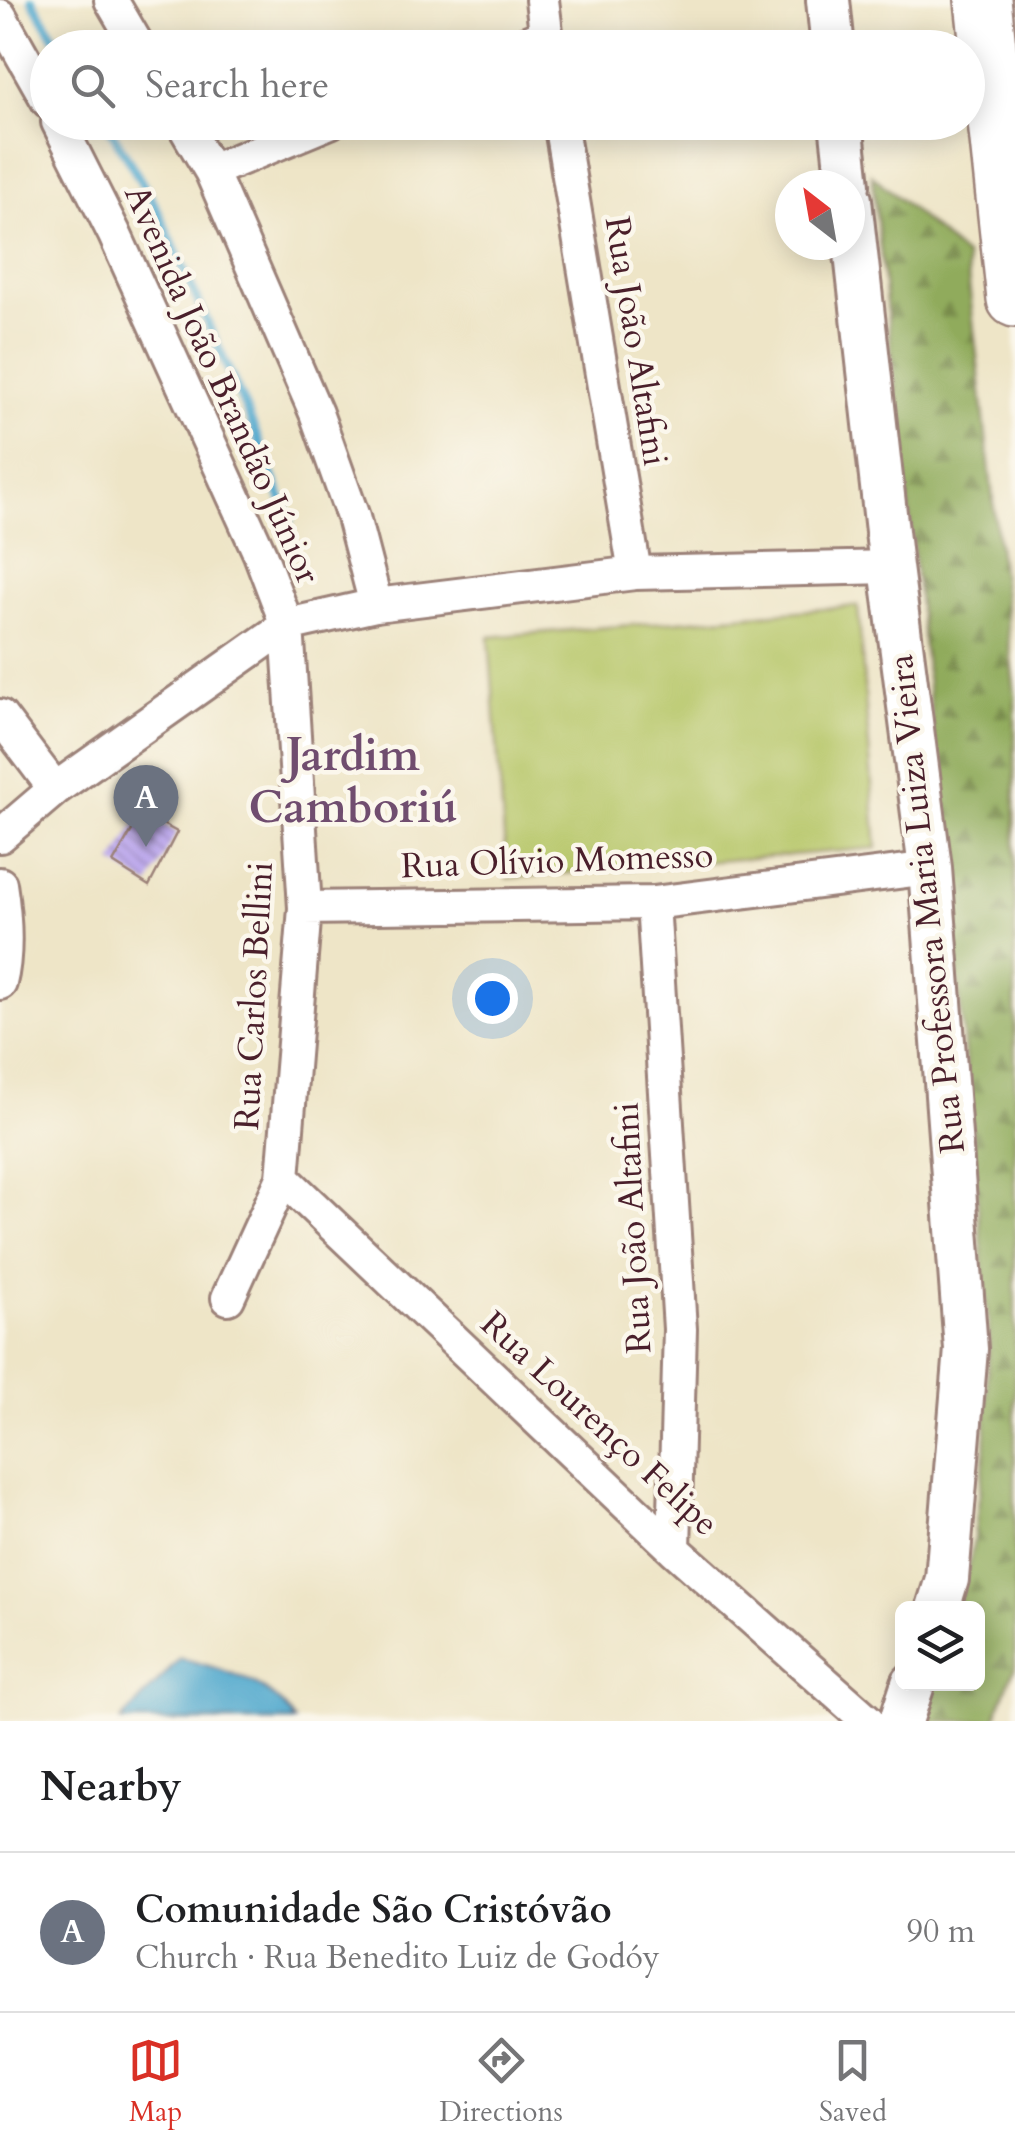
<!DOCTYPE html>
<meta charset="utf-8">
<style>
body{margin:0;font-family:Cardo,serif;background:#f2f2f2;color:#202124}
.controls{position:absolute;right:30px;bottom:30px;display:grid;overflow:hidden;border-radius:15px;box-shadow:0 5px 25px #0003}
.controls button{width:90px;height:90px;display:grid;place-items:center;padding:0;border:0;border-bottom:2px solid #e0e0e0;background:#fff;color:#202124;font:50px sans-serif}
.compass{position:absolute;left:775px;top:170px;width:90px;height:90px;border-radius:50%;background:#fff;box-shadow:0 5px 25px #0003;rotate:329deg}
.you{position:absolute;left:492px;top:998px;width:35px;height:35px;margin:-25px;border:8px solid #fff;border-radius:50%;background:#1a73e8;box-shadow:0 0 0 15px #1a73e833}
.badge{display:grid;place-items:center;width:65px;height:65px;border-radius:50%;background:#d93025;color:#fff;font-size:32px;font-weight:700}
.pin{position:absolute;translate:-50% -82px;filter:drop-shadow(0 2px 5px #0008)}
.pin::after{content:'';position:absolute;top:52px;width:35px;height:30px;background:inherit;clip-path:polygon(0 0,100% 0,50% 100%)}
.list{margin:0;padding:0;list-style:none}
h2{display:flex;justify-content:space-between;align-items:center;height:130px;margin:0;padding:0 40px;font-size:42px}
h2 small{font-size:32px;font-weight:400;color:#757577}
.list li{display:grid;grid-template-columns:65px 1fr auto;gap:30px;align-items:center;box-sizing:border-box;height:160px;padding:0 40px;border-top:2px solid #e0e0e0}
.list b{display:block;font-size:38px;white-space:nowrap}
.list p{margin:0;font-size:32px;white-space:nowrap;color:#757577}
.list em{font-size:32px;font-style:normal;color:#757577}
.icon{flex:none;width:55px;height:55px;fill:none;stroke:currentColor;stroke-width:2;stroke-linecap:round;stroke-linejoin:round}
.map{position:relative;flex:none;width:1015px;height:1721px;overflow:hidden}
.search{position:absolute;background:#fff;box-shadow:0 5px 25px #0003;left:30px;right:30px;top:30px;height:110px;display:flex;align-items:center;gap:25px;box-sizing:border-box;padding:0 35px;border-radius:55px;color:#757577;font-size:38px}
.sheet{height:290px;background:#fff}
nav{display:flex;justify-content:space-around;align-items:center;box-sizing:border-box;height:140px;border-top:2px solid #e0e0e0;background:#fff;font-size:28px;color:#757577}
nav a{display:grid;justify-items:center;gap:5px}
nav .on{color:#d93025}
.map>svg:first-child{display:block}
</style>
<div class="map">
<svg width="1015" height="1721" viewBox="0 0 1015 1721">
<defs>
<pattern id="forest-firs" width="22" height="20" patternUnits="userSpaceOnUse" patternTransform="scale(2.5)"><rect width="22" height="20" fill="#90ab5c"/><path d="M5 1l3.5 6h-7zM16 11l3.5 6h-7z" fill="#788b4c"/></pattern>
<pattern id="building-back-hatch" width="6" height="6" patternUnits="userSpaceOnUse" patternTransform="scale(2.5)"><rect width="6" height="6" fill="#b7a2ec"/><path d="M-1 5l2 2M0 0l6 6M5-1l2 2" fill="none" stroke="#9783bf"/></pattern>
</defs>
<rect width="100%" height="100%" fill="#fbf7ec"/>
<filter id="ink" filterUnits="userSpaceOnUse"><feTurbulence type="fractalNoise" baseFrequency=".01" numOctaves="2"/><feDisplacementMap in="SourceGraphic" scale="20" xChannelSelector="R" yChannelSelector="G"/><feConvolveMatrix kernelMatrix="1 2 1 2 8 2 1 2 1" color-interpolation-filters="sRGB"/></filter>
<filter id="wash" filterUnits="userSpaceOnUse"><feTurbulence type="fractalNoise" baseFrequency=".0048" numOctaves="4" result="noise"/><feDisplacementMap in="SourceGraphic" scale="40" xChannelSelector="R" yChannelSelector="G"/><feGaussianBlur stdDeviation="2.25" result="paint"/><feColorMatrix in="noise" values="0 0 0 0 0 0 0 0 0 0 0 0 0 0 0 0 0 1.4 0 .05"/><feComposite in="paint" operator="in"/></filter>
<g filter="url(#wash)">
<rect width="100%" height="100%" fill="#eee5c7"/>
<path fill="url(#forest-firs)" stroke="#6d6544" stroke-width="2.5" d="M 872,175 L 966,257 L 1015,696 L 1015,1666 L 994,1721 L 920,1721 L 932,1684 L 978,1684 L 978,1608 L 957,1608 L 972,1551 L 985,1453 L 989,1332 L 949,878 Z"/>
<path fill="#b6c668" stroke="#80724a" stroke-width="2.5" d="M 858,606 L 877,848 L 507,878 L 489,637 Z"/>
<path fill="#51a9ce" stroke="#4e647c" stroke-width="2.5" d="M 180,1658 C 223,1669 270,1681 295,1721 L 121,1721 Z"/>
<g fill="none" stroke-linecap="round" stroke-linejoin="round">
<path stroke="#51a9ce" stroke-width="9" d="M 32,0 L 61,48
M 106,122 L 156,207 L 248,414 L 290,520"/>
</g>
<g id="blocks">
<path fill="url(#building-back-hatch)" d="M 142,813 L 177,832 L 149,886 L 113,863 Z"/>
</g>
</g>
<g filter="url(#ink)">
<use href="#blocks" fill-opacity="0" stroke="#9c8279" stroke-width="2.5"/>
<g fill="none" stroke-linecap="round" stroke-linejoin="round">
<defs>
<path id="minor" d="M 111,0 L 139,48
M 542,0 L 548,48
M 0,16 L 48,101
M 514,48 L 546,35
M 58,122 L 114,233 L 260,554 L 287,625 L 305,908 L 283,1178 L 228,1298
M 182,122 L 211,171 L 316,413 L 353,517 L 376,605
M 560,122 L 635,573
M 211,171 L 330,122
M 0,716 L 55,789
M 0,836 L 55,789 L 287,625 L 376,605 L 635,573 L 891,567
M 0,884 C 5,916 8,951 0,983
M 653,903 L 680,1329 L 674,1549
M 305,908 L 653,903 L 930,868
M 283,1178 L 674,1549 L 868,1721"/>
<path id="tertiary" d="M 828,0 L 833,48
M 841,122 L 848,185
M 850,200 L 891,567 L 930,868 L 966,1349 L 947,1579 L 938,1608
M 901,1721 L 913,1684"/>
<path id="trunk" d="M 983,0 L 1015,299"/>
</defs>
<use href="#minor" stroke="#9c8279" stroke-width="38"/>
<use href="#tertiary" stroke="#9c8279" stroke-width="48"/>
<use href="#trunk" stroke="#9c8279" stroke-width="60"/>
<use href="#minor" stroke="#fff" stroke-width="32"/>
<use href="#tertiary" stroke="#fff" stroke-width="42"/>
<use href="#trunk" stroke="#fff" stroke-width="55"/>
</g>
</g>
<g text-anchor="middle" stroke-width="9" stroke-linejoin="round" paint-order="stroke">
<g font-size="35" fill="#4a1f2b" stroke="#fbf7ec">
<text transform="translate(637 341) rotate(81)" y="12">Rua João Altafini</text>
<text transform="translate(223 384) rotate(66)" y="12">Avenida João Brandão Júnior</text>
<text transform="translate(557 860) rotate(-2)" y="12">Rua Olívio Momesso</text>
<text transform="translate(926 904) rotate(-96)" y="12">Rua Professora Maria Luiza Vieira</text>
<text transform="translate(253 996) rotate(-87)" y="12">Rua Carlos Bellini</text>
<text transform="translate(632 1228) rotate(-93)" y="12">Rua João Altafini</text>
<text transform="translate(600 1423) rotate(43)" y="12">Rua Lourenço Felipe</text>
</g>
<g font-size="45" font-weight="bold" fill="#704d6f" stroke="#fbf7ec">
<text x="353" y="770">Jardim<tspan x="353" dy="52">Camboriú</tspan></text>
</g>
</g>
</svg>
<div class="controls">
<button><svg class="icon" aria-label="layers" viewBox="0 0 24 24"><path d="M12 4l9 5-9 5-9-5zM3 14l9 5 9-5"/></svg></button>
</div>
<svg class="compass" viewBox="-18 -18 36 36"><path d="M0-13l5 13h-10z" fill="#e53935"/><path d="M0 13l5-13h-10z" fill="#757577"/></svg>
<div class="you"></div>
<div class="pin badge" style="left:146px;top:847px;background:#6b7280">A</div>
<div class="search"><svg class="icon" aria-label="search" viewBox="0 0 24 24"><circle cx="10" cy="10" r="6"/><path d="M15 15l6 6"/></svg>Search here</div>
</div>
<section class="sheet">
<h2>Nearby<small></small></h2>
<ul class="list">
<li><span class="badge" style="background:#6b7280">A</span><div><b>Comunidade São Cristóvão</b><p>Church · Rua Benedito Luiz de Godóy</p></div><em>90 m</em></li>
</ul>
</section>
<nav>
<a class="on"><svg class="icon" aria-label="map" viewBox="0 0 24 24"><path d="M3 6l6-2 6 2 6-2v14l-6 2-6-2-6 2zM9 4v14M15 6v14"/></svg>Map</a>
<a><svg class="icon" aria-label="directions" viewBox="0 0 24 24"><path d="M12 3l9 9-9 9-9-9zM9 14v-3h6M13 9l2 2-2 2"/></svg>Directions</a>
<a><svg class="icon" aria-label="saved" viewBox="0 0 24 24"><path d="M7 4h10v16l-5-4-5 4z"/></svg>Saved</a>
</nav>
